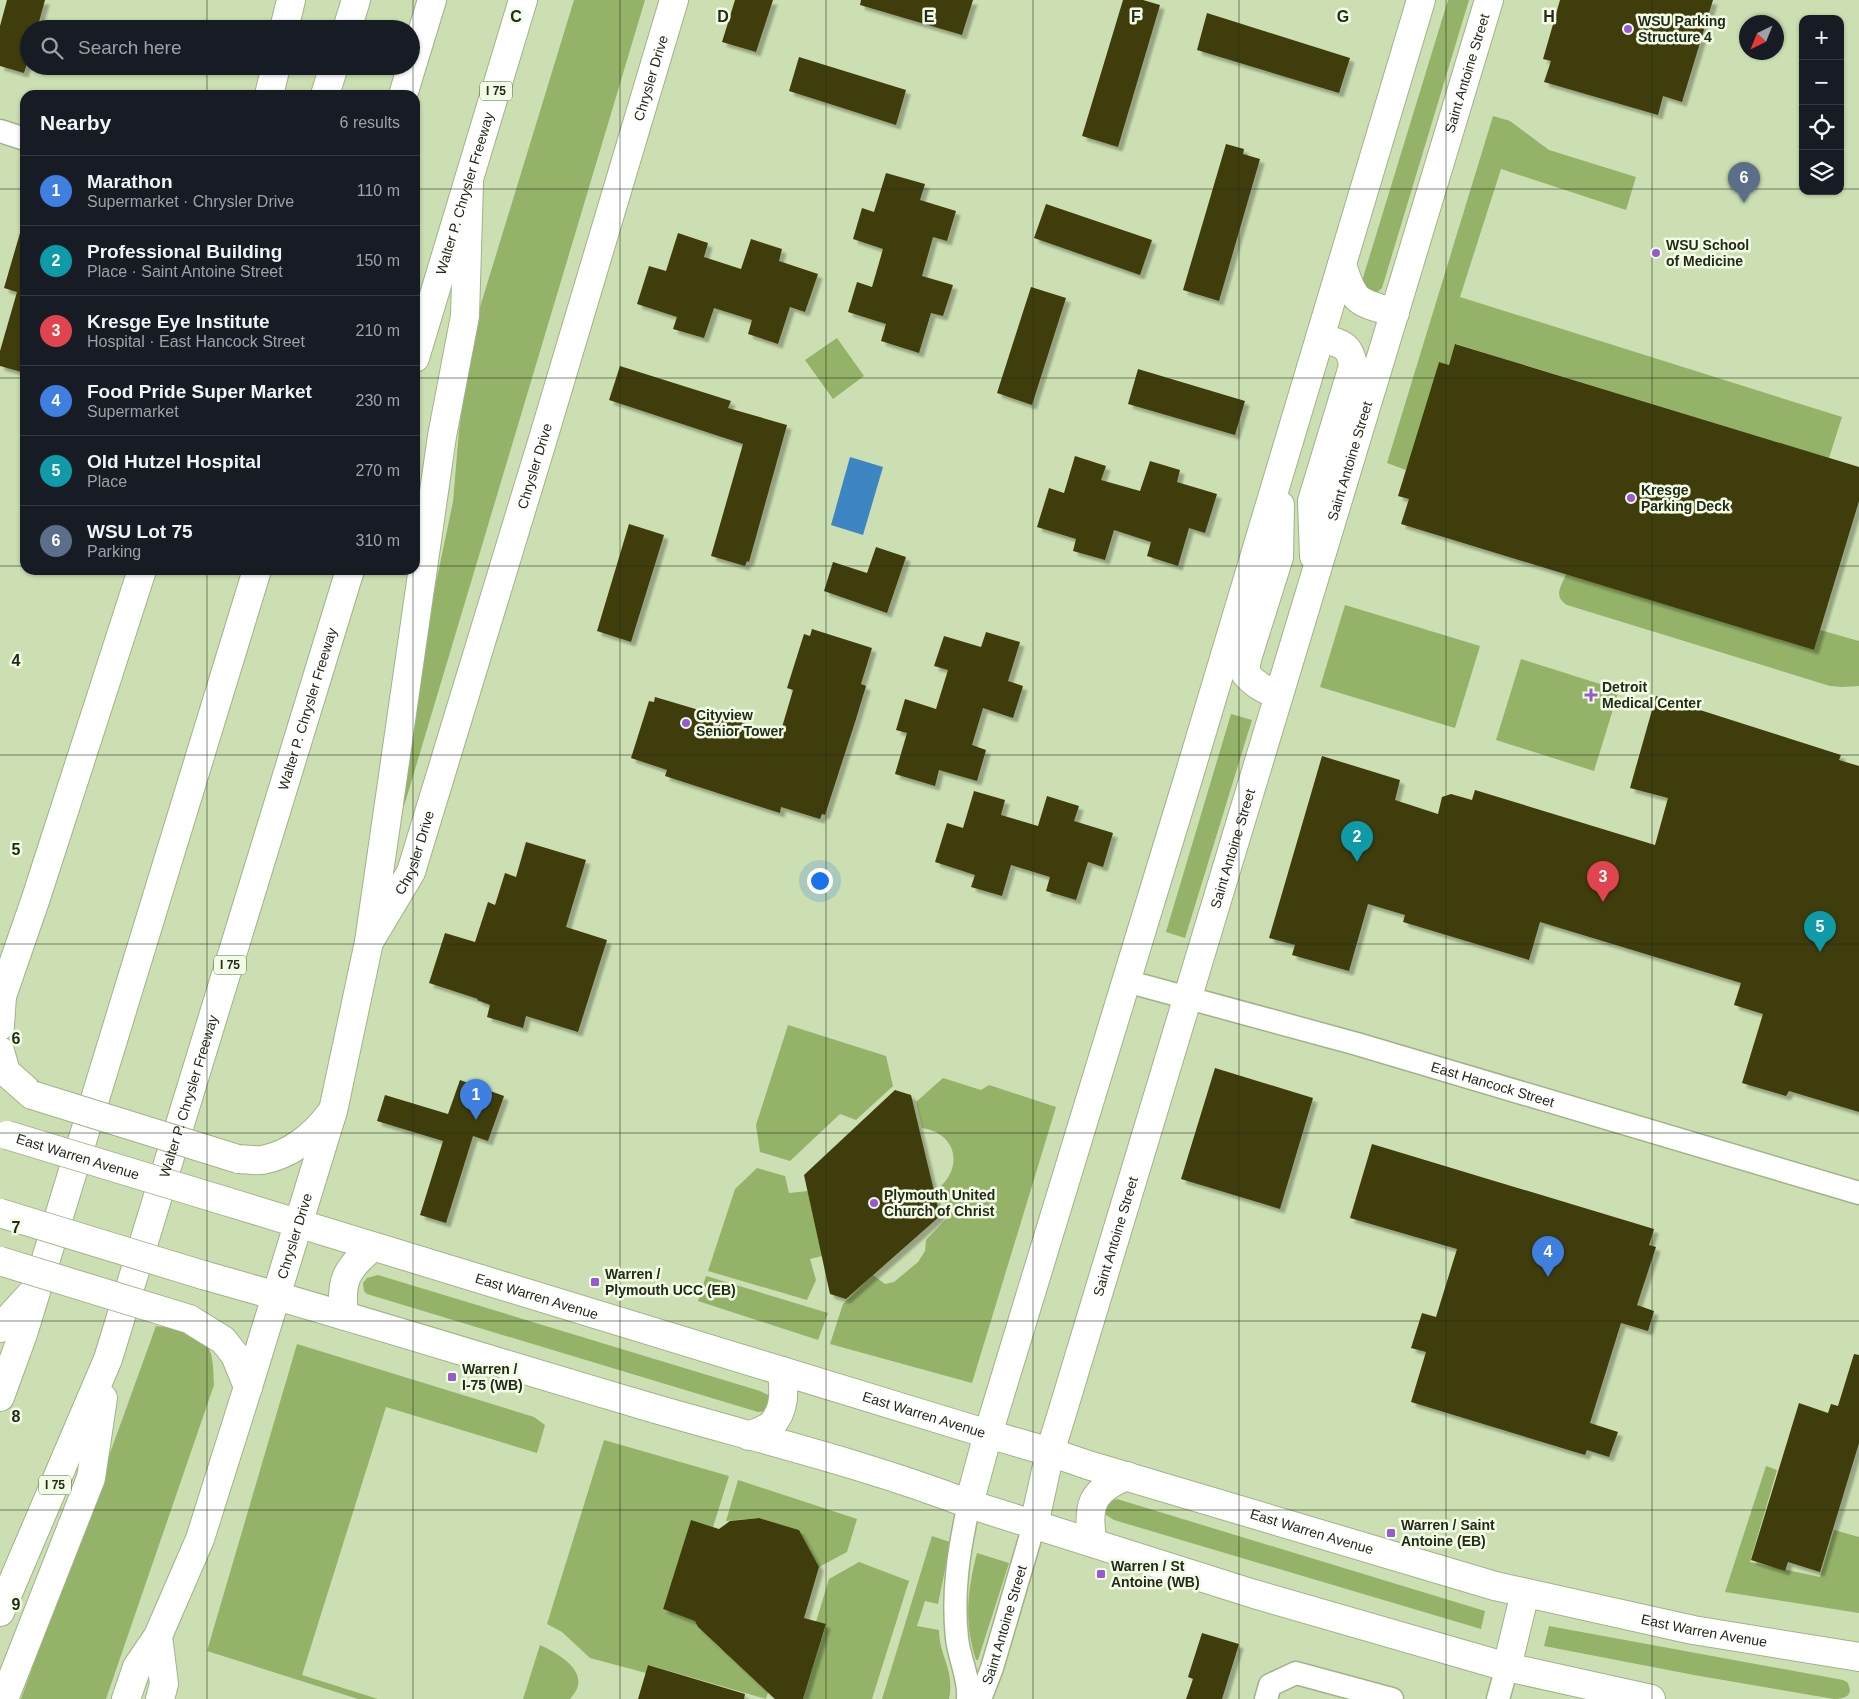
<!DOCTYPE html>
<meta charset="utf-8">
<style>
body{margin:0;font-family:Arial,sans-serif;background:#20242c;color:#f1f3f6}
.controls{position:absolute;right:15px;top:15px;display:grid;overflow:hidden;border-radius:10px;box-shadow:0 1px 4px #0004}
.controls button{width:45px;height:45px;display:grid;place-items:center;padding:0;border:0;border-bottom:1px solid #363941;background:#171b24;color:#f1f3f6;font:25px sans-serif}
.compass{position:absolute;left:1739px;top:15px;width:45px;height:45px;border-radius:50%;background:#171b24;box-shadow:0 1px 4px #0004;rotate:223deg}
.you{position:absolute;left:819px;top:880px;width:18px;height:18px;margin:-12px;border:4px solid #fff;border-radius:50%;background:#1a73e8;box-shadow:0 0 0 8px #1a73e833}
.badge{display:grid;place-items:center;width:32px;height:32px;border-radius:50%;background:#9959cf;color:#fff;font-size:16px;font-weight:700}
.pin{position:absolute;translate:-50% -41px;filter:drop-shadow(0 1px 2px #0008)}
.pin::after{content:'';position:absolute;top:26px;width:18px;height:15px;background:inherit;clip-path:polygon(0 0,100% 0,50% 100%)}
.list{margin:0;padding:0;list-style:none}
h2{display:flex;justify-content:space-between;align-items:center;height:65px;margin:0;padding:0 20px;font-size:21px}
h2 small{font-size:16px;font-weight:400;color:#9ea1a6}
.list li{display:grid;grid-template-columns:32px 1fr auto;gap:15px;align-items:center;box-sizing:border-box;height:70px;padding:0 20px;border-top:1px solid #363941}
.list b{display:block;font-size:19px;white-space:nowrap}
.list p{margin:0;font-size:16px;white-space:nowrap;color:#9ea1a6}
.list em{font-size:16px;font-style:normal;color:#9ea1a6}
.icon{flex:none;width:28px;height:28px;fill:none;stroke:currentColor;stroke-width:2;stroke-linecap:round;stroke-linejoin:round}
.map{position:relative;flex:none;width:1859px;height:1699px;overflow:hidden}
.search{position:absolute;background:#171b24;box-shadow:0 1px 4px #0004;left:20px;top:20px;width:400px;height:55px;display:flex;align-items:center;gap:12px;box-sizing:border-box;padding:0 18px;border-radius:28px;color:#9ea1a6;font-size:19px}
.panel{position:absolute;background:#171b24;box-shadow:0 1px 4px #0004;left:20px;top:90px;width:400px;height:485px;border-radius:15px}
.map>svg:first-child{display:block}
</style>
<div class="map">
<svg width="1859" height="1699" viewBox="0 0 1859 1699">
<defs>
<filter id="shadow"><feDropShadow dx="4.5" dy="4.5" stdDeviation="1" flood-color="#0004"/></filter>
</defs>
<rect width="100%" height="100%" fill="#ccdfb2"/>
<path fill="#94b268" d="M 574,0 L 645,0 L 405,803 L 400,812 L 411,701 L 453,502 L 459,430 L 473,330 Z
M 1448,0 L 1469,0 L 1382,288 L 1375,294 L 1367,292 L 1362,281 Z
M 1493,116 L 1510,121 L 1549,150 L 1636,177 L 1626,210 L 1501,169 L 1460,297 L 1842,417 L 1829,458 L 1456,344 L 1449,365 L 1439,362 L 1406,470 L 1387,463 Z
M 837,338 L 864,376 L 833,399 L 805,360 Z
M 1566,574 L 1814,650 L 1820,630 L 1859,641 L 1859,686 L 1842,687 L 1830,686 L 1567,605 C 1553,596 1561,587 1566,574 Z
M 1345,605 L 1480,646 L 1455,728 L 1320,687 Z
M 1521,659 L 1619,690 L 1594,771 L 1496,740 Z
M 1231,714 L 1252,720 L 1185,938 L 1166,932 Z
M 788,1025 L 886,1056 L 893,1086 L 856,1120 L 840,1114 L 790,1161 L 760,1152 L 756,1125 Z
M 943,1078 L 981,1090 L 989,1085 L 1056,1107 L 972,1383 L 830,1344 L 843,1304 L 873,1275 L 885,1284 L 894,1282 L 918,1262 L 925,1251 L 926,1240 L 949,1216 L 940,1187 C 964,1164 955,1133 922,1128 L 916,1102 Z
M 757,1168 L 785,1176 L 789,1193 L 808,1191 L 822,1256 L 810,1259 L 816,1280 L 807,1300 L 708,1271 L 735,1189 Z
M 378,1275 L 760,1391 L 770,1396 L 767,1411 L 758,1412 L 367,1294 L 364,1291 L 363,1283 L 367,1278 Z
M 706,1276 L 828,1313 L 818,1340 L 698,1301 Z
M 156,1326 C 173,1328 200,1332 209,1349 C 214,1359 213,1374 214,1385 L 106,1699 L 21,1699 Z
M 297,1344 L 534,1417 L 545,1425 L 537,1453 L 386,1407 L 302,1675 L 378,1699 L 358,1699 L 207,1651 Z
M 604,1440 L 729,1476 L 713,1527 L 691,1521 L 663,1609 L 689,1618 L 694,1617 L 698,1627 L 721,1649 L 776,1665 L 766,1699 L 649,1665 L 646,1673 L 590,1658 L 562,1632 L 547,1624 Z
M 1766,1466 L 1777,1470 L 1750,1562 L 1820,1577 L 1834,1530 L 1859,1537 L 1859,1613 L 1725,1592 Z
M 738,1480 L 857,1519 L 847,1552 L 819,1567 L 799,1530 L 759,1518 L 726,1521 Z
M 1117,1499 L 1485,1611 L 1481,1629 L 1114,1520 L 1106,1515 C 1104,1506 1109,1502 1117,1499 Z
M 932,1536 L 950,1542 L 950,1545 L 938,1604 L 925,1601 L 917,1626 L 939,1630 C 939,1656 955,1669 949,1699 L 882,1699 Z
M 977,1553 L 1009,1563 L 978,1660 L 976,1660 C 964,1622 967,1592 977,1553 Z
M 859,1562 L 909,1581 L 872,1699 L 803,1699 L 826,1625 L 816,1622 L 829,1579 Z
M 1549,1626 L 1843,1680 L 1847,1682 C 1855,1695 1845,1699 1834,1699 L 1694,1675 L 1544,1646 Z
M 540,1645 C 561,1655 594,1674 570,1699 L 523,1699 Z"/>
<path fill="#3e86c3" d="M 850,457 L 883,467 L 863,535 L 831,525 Z"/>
<path fill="#403e08" filter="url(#shadow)" d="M 7,0 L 45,0 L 37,29 L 29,29 L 29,57 L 24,73 L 0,66 L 0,26 Z
M 735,0 L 773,0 L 756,52 L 722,42 Z
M 861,0 L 973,0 L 962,35 L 860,5 Z
M 1123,0 L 1143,0 L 1160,5 L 1118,147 L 1082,136 Z
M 1560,0 L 1713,0 L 1682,102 L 1663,96 L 1658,115 L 1544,82 L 1551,61 L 1543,59 Z
M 1207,13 L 1350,58 L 1339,93 L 1197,50 Z
M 799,57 L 906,90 L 896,125 L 789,91 Z
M 1226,144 L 1244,149 L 1243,154 L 1260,159 L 1219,301 L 1183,290 Z
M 886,173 L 925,184 L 920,200 L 956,211 L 947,241 L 933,237 L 922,276 L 953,285 L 943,316 L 931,313 L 919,353 L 881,341 L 886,324 L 848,312 L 857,282 L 872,287 L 883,249 L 853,239 L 862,208 L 874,212 Z
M 1046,204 L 1152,240 L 1140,275 L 1034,238 Z
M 20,233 L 25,234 L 25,373 L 0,366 L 0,351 L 17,292 L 4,288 Z
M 678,233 L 708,243 L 704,257 L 741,269 L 751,239 L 782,249 L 779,261 L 818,274 L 805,312 L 790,307 L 778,344 L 748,334 L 752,320 L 714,308 L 704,338 L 673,329 L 677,317 L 637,304 L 649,266 L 666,271 Z
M 1031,287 L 1066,298 L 1032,405 L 997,393 Z
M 1455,344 L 1859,467 L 1859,501 L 1814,650 L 1401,524 L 1409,499 L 1398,496 L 1439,362 L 1449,365 Z
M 620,366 L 731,401 L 728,408 L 787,425 L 749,562 L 747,561 L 745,566 L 711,556 L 743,444 L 609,400 Z
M 1138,369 L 1245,401 L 1235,435 L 1128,404 Z
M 1075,456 L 1106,466 L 1101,480 L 1140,491 L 1150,461 L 1180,470 L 1177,482 L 1217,494 L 1205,533 L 1189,528 L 1178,566 L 1147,556 L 1151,542 L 1114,530 L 1105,560 L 1073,551 L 1076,539 L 1037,527 L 1049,488 L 1064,493 Z
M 629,524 L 664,535 L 631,642 L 597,631 Z
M 876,547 L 906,557 L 887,613 L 824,591 L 833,562 L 867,573 Z
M 812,629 L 872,648 L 861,684 L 866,686 L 856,719 L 825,815 L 822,814 L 820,819 L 781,807 L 780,813 L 736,799 L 665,776 L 667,770 L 631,758 L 649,701 L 654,702 L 655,697 L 780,734 L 793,690 L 787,688 L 804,634 L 810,636 Z
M 986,632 L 1020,642 L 1008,681 L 1023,686 L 1013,718 L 983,708 L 972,745 L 986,750 L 977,781 L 939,770 L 935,786 L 895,774 L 907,733 L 896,730 L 905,699 L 936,709 L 948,670 L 934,666 L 944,636 L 981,647 Z
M 1656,696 L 1841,755 L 1839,760 L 1859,766 L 1859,1112 L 1789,1091 L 1786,1096 L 1742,1083 L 1763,1014 L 1734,1005 L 1741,983 L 1540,922 L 1529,960 L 1403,922 L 1405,915 L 1368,904 L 1349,971 L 1292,955 L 1295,945 L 1269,938 L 1322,756 L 1400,780 L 1395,800 L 1438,814 L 1442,797 L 1451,794 L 1472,800 L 1475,790 L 1655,845 L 1668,798 L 1630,788 Z
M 974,791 L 1005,800 L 1001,815 L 1038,826 L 1047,796 L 1079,806 L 1074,821 L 1113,833 L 1103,867 L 1088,862 L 1076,900 L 1046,891 L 1050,877 L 1011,865 L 1002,896 L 971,887 L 975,875 L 935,862 L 947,823 L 963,828 Z
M 526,842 L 586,860 L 566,927 L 607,940 L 578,1032 L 526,1016 L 523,1028 L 487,1017 L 490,1005 L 477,1000 L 478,999 L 429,983 L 445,933 L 475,942 L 488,902 L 495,905 L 505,873 L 516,877 Z
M 1215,1068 L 1313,1098 L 1280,1209 L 1181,1179 Z
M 460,1080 L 504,1096 L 488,1141 L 473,1136 L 446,1223 L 420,1215 L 443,1141 L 377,1121 L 385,1095 L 448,1114 Z
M 895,1090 L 911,1095 L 940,1216 L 846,1299 L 830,1294 L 804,1175 Z
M 1372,1144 L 1654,1229 L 1649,1245 L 1656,1247 L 1637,1305 L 1654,1311 L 1648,1331 L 1621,1323 L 1590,1423 L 1618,1432 L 1609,1457 L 1587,1450 L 1585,1455 L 1411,1402 L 1426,1352 L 1411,1348 L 1422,1313 L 1436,1317 L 1457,1249 L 1350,1218 Z
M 1854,1354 L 1859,1355 L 1859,1443 L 1820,1572 L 1788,1562 L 1785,1571 L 1751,1560 L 1799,1403 L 1828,1413 L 1831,1404 L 1838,1406 Z
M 759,1518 L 799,1530 L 819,1567 L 804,1618 L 826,1624 L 803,1699 L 775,1699 L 698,1627 L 695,1621 L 663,1609 L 691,1520 L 719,1529 L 730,1521 Z
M 1202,1633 L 1239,1644 L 1222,1699 L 1186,1699 L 1193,1679 L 1188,1677 Z
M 648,1665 L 745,1694 L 744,1699 L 638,1699 Z"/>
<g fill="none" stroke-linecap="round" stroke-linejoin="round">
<defs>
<g id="minor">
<path d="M 0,131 L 25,139"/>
<path id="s1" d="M 1126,981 L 1357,1044 L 1859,1193"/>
<path d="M 968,1699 C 970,1679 959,1658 957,1638 C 952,1592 959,1549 969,1504"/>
<path id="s2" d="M 980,1699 L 992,1668 L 1034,1525"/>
<path d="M 1266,1699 L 1270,1685 L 1296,1673 L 1392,1699"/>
<path d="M 1498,1699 L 1507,1667"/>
</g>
<g id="tertiary">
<path d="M 284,29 L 291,0"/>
<path d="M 269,95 L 276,66"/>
<path d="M 1342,265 C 1355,304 1356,301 1395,313"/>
<path d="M 1314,556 L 1312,501 L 1353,366 C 1350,343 1340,344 1320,337"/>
<path d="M 1279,695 C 1265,690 1255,685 1245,673 L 1247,659 L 1279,557 L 1280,505"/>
<path id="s3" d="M 369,942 L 411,872 L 542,442 L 674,0"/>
<path d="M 969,1504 L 988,1434 L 1187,782 L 1421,0"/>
<path id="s4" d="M 1034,1525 L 1050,1452 L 1063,1410 L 1489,0"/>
<path d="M 160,1699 L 164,1684 L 158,1636 L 200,1539 L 248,1387"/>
</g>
<g id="primary">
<path d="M 0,1002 L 36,898 L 142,570"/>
<path d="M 0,1026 L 2,996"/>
<path d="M 0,1051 L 6,1072 L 32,1095"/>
<path d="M 238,1159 C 246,1159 255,1161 262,1160 C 290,1155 314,1136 330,1114"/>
<path id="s5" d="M 225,1201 L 988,1434 L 1050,1452 L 1088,1465 L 1495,1586 L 1693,1630 L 1859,1657"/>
<path d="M 203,1275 C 350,1316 496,1362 642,1405 C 751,1437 863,1463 969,1504 L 1254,1594 L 1507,1667 L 1651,1699"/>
<path d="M 344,1316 C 340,1282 345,1269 373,1247"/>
<path d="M 189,1319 L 223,1340 L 235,1355 L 248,1387"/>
<path id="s6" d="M 248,1387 L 333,1111 L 369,942"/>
<path d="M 749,1436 C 755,1433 765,1430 770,1426 C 786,1411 784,1391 782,1371"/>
<path d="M 1093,1543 C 1086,1507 1091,1490 1127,1476"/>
<path d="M 1507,1667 L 1525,1593"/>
</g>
<g id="motorway">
<path d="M 347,29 L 356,0"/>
<path d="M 325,95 L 334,66"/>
<path d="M 403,95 L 432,0"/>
<path id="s7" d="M 415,358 L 523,0"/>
<path d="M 369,942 L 442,436 L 465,316 L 469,182"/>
<path d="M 0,1328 L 32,1293"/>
<path d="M 0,1397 L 23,1334 L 257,570"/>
<path id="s8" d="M 0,1612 L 108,1359 L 350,570"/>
<path d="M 4,1699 L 91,1478 L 103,1398"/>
<path d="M 126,1699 L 137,1667 L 158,1636"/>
</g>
</defs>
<use href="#minor" stroke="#a0b388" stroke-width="25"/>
<use href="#tertiary" stroke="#a0b388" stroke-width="30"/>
<use href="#primary" stroke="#a0b388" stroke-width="30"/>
<use href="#motorway" stroke="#a0b388" stroke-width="30"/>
<use href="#minor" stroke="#fff" stroke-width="22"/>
<use href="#tertiary" stroke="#fff" stroke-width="28"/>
<use href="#primary" stroke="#fff" stroke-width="28"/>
<use href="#motorway" stroke="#fff" stroke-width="28"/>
<defs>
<g id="primary-bridge">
<path d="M 32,1095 L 238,1159"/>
<path id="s9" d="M 7,1135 L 225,1201"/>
<path d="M 0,1213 L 203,1275"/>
<path d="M 0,1261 L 189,1319"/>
</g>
</defs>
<use href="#primary-bridge" stroke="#a0b388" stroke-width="30" stroke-linecap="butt"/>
<use href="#primary-bridge" stroke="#fff" stroke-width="28"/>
</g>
<path fill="none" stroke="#232a19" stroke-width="1" stroke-opacity="0.55" d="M 207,0 L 207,29M 413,0 L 413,95M 620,0 L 620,1699M 826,0 L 826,1699M 1033,0 L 1033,1699M 1239,0 L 1239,1699M 1446,0 L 1446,1699M 1652,0 L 1652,1699M 207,66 L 207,95M 0,189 L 25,189M 415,189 L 1803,189M 1840,189 L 1859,189M 0,378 L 25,378M 415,378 L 1859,378M 0,566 L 25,566M 415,566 L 1859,566M 207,570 L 207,1699M 413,570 L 413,1699M 0,755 L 1859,755M 0,944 L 1859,944M 0,1133 L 1859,1133M 0,1321 L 1859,1321M 0,1510 L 1859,1510"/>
<g fill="#9959cf" stroke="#f2fce5" stroke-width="2">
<circle cx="1628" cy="29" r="5"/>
<circle cx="1656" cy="253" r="5"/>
<circle cx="1631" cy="498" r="5"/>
<path d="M1588.5 687.5h5v5h5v5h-5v5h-5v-5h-5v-5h5z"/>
<circle cx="686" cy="723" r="5"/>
<circle cx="874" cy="1203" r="5"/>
<rect x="590" y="1277" width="10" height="10" rx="2.5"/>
<rect x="447" y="1372" width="10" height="10" rx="2.5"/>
<rect x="1386" y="1528" width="10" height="10" rx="2.5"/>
<rect x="1096" y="1569" width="10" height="10" rx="2.5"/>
</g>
<g text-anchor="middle" stroke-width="5" stroke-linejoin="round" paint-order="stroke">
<g fill="#f2fce5" stroke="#616956" stroke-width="1">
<rect x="480" y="81.5" width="32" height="19" rx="4"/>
<rect x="214" y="955.5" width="32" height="19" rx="4"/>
<rect x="39" y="1475.5" width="32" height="19" rx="4"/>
</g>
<g font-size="12" font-weight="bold" fill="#232a19">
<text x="496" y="95">I 75</text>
<text x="230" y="969">I 75</text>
<text x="55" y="1489">I 75</text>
</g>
<g font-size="14" font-weight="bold" fill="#232a19" stroke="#f2fce5" text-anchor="start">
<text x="1638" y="26">WSU Parking<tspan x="1638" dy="16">Structure 4</tspan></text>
<text x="1666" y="250">WSU School<tspan x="1666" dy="16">of Medicine</tspan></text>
<text x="1641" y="495">Kresge<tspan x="1641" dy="16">Parking Deck</tspan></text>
<text x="1602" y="692">Detroit<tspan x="1602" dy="16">Medical Center</tspan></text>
<text x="696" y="720">Cityview<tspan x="696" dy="16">Senior Tower</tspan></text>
<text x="884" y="1200">Plymouth United<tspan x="884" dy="16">Church of Christ</tspan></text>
<text x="605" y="1279">Warren /<tspan x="605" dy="16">Plymouth UCC (EB)</tspan></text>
<text x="462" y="1374">Warren /<tspan x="462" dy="16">I-75 (WB)</tspan></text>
<text x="1401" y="1530">Warren / Saint<tspan x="1401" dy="16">Antoine (EB)</tspan></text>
<text x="1111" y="1571">Warren / St<tspan x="1111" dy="16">Antoine (WB)</tspan></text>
</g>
<g font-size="14" fill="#232a19" stroke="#f2fce5">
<text dy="5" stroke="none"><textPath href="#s4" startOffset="1515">Saint Antoine Street</textPath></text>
<text dy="5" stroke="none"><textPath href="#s3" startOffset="911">Chrysler Drive</textPath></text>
<text dy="5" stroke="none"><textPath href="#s7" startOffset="172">Walter P. Chrysler Freeway</textPath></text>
<text dy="5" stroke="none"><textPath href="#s4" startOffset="1110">Saint Antoine Street</textPath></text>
<text dy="5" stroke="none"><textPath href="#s3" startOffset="506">Chrysler Drive</textPath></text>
<text dy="5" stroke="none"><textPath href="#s8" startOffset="955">Walter P. Chrysler Freeway</textPath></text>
<text dy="5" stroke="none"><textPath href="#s4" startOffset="705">Saint Antoine Street</textPath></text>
<text dy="5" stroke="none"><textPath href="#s3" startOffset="101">Chrysler Drive</textPath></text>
<text dy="5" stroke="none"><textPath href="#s1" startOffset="381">East Hancock Street</textPath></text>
<text dy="5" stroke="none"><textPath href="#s8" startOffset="550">Walter P. Chrysler Freeway</textPath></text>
<text dy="5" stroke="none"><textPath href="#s9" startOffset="74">East Warren Avenue</textPath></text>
<text dy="5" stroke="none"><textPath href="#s6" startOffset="158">Chrysler Drive</textPath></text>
<text dy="5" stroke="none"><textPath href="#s4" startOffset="300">Saint Antoine Street</textPath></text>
<text dy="5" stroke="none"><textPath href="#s5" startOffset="326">East Warren Avenue</textPath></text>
<text dy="5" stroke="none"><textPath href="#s5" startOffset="731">East Warren Avenue</textPath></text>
<text dy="5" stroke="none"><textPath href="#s5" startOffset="1136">East Warren Avenue</textPath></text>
<text dy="5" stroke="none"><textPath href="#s2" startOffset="78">Saint Antoine Street</textPath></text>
<text dy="5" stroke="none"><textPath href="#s5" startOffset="1541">East Warren Avenue</textPath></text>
</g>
</g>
<g font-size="16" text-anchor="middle" font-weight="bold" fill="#232a19" stroke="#f2fce5" stroke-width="5" stroke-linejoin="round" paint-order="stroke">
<text x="516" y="22">C</text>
<text x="723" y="22">D</text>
<text x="929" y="22">E</text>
<text x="1136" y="22">F</text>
<text x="1343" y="22">G</text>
<text x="1549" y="22">H</text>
<text x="16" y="666">4</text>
<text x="16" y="855">5</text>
<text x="16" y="1044">6</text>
<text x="16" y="1233">7</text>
<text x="16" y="1422">8</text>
<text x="16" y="1610">9</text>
</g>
</svg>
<div class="controls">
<button>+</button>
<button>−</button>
<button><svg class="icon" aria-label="locate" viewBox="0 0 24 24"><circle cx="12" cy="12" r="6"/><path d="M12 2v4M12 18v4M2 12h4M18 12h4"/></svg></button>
<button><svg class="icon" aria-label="layers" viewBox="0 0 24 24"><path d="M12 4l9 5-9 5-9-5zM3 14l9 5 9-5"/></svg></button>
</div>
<svg class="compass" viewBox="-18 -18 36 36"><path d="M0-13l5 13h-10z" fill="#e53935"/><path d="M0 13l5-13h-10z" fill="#9ea1a6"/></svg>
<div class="you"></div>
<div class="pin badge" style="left:476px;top:1120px;background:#3f7fe0">1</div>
<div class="pin badge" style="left:1357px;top:862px;background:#0f9aa8">2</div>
<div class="pin badge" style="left:1603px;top:902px;background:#e0444e">3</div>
<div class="pin badge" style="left:1548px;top:1277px;background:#3f7fe0">4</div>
<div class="pin badge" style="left:1820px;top:952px;background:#0f9aa8">5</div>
<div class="pin badge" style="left:1744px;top:203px;background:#5c6f8a">6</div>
<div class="search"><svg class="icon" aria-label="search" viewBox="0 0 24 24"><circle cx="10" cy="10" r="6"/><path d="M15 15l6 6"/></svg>Search here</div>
<section class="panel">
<h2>Nearby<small>6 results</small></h2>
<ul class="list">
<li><span class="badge" style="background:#3f7fe0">1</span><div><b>Marathon</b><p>Supermarket · Chrysler Drive</p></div><em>110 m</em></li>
<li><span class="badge" style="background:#0f9aa8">2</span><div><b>Professional Building</b><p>Place · Saint Antoine Street</p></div><em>150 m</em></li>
<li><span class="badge" style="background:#e0444e">3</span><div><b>Kresge Eye Institute</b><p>Hospital · East Hancock Street</p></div><em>210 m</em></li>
<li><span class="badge" style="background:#3f7fe0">4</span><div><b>Food Pride Super Market</b><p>Supermarket</p></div><em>230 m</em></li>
<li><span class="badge" style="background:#0f9aa8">5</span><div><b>Old Hutzel Hospital</b><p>Place</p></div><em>270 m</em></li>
<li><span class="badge" style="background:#5c6f8a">6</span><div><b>WSU Lot 75</b><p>Parking</p></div><em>310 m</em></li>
</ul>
</section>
</div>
